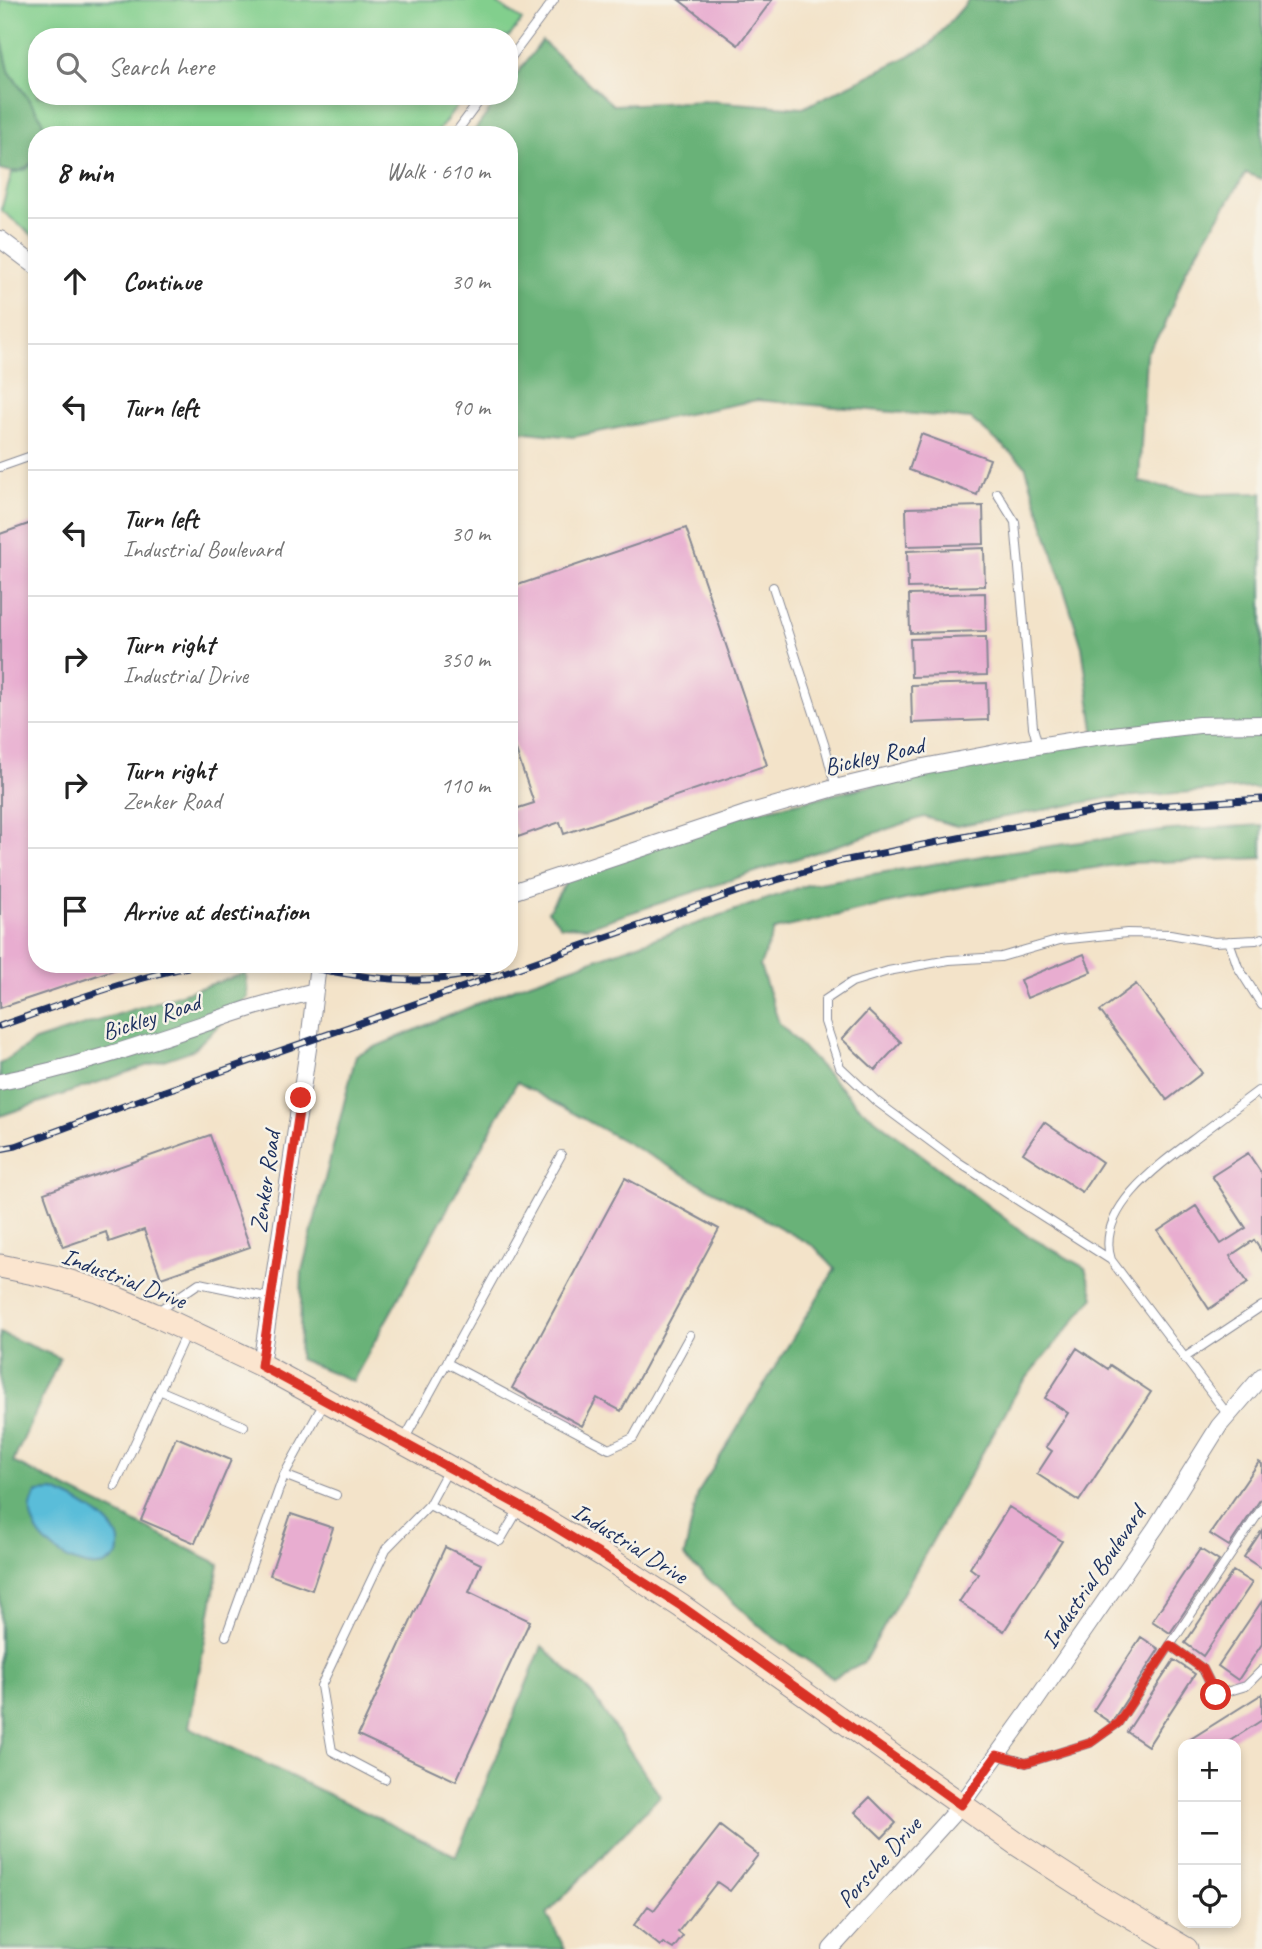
<!DOCTYPE html>
<meta charset="utf-8">
<style>
body{margin:0;font-family:Caveat,sans-serif;background:#f2f2f2;color:#222}
.controls{position:absolute;right:21px;bottom:21px;display:grid;overflow:hidden;border-radius:14px;box-shadow:0 4px 10px #0003}
.controls button{width:63px;height:63px;display:grid;place-items:center;padding:0;border:0;border-bottom:2px solid #e0e0e0;background:#fff;color:#222;font:35px sans-serif}
.stop{position:absolute;width:21px;height:21px;margin:-16px;border:5px solid #d93025;border-radius:50%;background:#fff}
.stop.end{background:#d93025;border-color:#fff;box-shadow:0 2px 7px #0008}
.list{margin:0;padding:0;list-style:none}
h2{display:flex;justify-content:space-between;align-items:center;height:91px;margin:0;padding:0 28px;font-size:30px}
h2 small{font-size:23px;font-weight:400;color:#767676}
.list li{display:grid;grid-template-columns:46px 1fr auto;gap:21px;align-items:center;box-sizing:border-box;height:126px;padding:0 28px;border-top:2px solid #e0e0e0}
.list b{display:block;font-size:26px;white-space:nowrap}
.list p{margin:0;font-size:23px;white-space:nowrap;color:#767676}
.list em{font-size:23px;font-style:normal;color:#767676}
.icon{flex:none;width:38px;height:38px;fill:none;stroke:currentColor;stroke-width:2;stroke-linecap:round;stroke-linejoin:round}
.map{position:relative;flex:none;width:1262px;height:1949px;overflow:hidden}
.search{position:absolute;background:#fff;box-shadow:0 4px 10px #0003;left:28px;top:28px;width:490px;height:77px;display:flex;align-items:center;gap:18px;box-sizing:border-box;padding:0 24px;border-radius:28px;color:#767676;font-size:26px}
.panel{position:absolute;background:#fff;box-shadow:0 4px 10px #0003;left:28px;top:126px;width:490px;height:847px;border-radius:28px}
.map>svg:first-child{display:block}
</style>
<div class="map">
<svg width="1262" height="1949" viewBox="0 0 1262 1949">
<rect width="100%" height="100%" fill="#f7f3e8"/>
<filter id="ink" filterUnits="userSpaceOnUse"><feTurbulence type="fractalNoise" baseFrequency=".0143" numOctaves="2"/><feDisplacementMap in="SourceGraphic" scale="14" xChannelSelector="R" yChannelSelector="G"/><feConvolveMatrix kernelMatrix="1 2 1 2 8 2 1 2 1" color-interpolation-filters="sRGB"/></filter>
<filter id="wash" filterUnits="userSpaceOnUse"><feTurbulence type="fractalNoise" baseFrequency=".00686" numOctaves="4" result="noise"/><feDisplacementMap in="SourceGraphic" scale="28" xChannelSelector="R" yChannelSelector="G"/><feGaussianBlur stdDeviation="1.57" result="paint"/><feColorMatrix in="noise" values="0 0 0 0 0 0 0 0 0 0 0 0 0 0 0 0 0 1.4 0 .05"/><feComposite in="paint" operator="in"/></filter>
<g filter="url(#wash)">
<rect width="100%" height="100%" fill="#f3e3c9"/>
<path fill="#82cf8d" stroke="#4e7f76" stroke-width="2" d="M 0,0 L 495,0 L 498,4 L 522,20 L 509,37 L 37,37 L 37,96 L 465,96 L 435,135 L 44,135 L 42,119 L 9,71 L 0,32 Z
M 37,157 L 37,239 L 1,210 L 12,173 L 27,169 Z"/>
<path fill="#69b278" stroke="#42706b" stroke-width="2" fill-rule="evenodd" d="M 969,0 L 1262,0 L 1262,179 L 1246,173 L 1186,270 L 1164,327 L 1146,354 L 1139,482 L 1202,494 L 1262,493 L 1262,787 L 1108,798 L 956,826 L 924,817 L 587,927 L 561,926 L 548,911 L 572,872 L 745,814 L 1095,736 L 1082,647 L 1025,465 L 971,419 L 757,400 L 573,437 L 509,430 L 509,135 L 471,135 L 500,96 L 509,96 L 509,84 L 542,41 L 613,105 L 708,101 L 803,108 L 929,46 Z
M 0,32 L 9,71 L 42,119 L 44,135 L 37,135 L 37,157 C 25,171 18,175 0,169 Z
M 1262,825 L 1262,858 L 1130,863 L 965,886 L 774,930 L 760,966 L 779,1023 L 858,1106 L 1025,1234 L 1085,1268 L 1094,1297 L 1020,1386 L 864,1662 L 833,1678 L 766,1632 L 684,1557 L 698,1493 L 835,1269 L 815,1247 L 517,1082 L 353,1381 L 299,1359 L 302,1271 L 356,1055 L 522,985 L 807,885 L 1006,852 L 1170,830 Z
M 246,973 L 248,997 L 193,1050 L 0,1116 L 0,1064 L 35,1041 Z
M 0,1333 L 60,1358 L 13,1462 L 219,1564 L 189,1727 L 456,1856 L 542,1646 L 592,1694 L 660,1796 L 547,1914 L 565,1949 L 0,1949 ZM 54,1491 C 73,1499 110,1517 118,1538 C 120,1543 119,1550 118,1555 L 38,1492 Z"/>
<path fill="#5abdd9" stroke="#3a769c" stroke-width="2" d="M 54,1491 C 74,1499 110,1517 118,1538 C 120,1543 119,1550 118,1555 C 114,1558 109,1563 104,1565 C 70,1574 10,1525 38,1492 Z"/>
<g id="blocks">
<path fill="#e8add0" d="M 679,0 L 772,0 L 738,45 Z
M 921,434 L 990,459 L 977,495 L 909,470 Z
M 983,506 L 984,544 L 907,546 L 906,508 Z
M 37,521 L 37,964 L 128,965 L 0,1008 L 0,534 Z
M 686,528 L 767,765 L 564,834 L 560,822 L 518,837 L 509,811 L 534,803 L 509,730 L 509,588 Z
M 984,548 L 985,586 L 908,588 L 907,551 Z
M 985,593 L 986,631 L 910,633 L 909,595 Z
M 986,637 L 987,675 L 911,677 L 910,639 Z
M 987,683 L 988,720 L 912,723 L 911,685 Z
M 1084,954 L 1091,972 L 1027,998 L 1020,980 Z
M 1136,984 L 1202,1073 L 1167,1100 L 1100,1011 Z
M 868,1011 L 901,1042 L 875,1070 L 842,1039 Z
M 1044,1122 L 1102,1162 L 1082,1192 L 1023,1153 Z
M 210,1135 L 250,1247 L 161,1278 L 144,1230 L 109,1242 L 106,1232 L 63,1247 L 44,1193 Z
M 1248,1153 L 1262,1174 L 1262,1252 L 1254,1240 L 1230,1256 L 1248,1283 L 1209,1309 L 1158,1231 L 1196,1206 L 1221,1244 L 1246,1228 L 1212,1176 Z
M 625,1178 L 719,1229 L 621,1411 L 597,1398 L 582,1426 L 512,1388 Z
M 1077,1348 L 1108,1369 L 1110,1365 L 1151,1392 L 1079,1501 L 1037,1474 L 1052,1451 L 1046,1447 L 1068,1413 L 1045,1398 Z
M 176,1437 L 231,1460 L 195,1543 L 141,1520 Z
M 1259,1462 L 1262,1464 L 1262,1497 L 1229,1546 L 1210,1534 Z
M 1009,1507 L 1062,1541 L 1004,1631 L 959,1602 L 978,1574 L 970,1568 Z
M 291,1514 L 333,1528 L 312,1590 L 270,1575 Z
M 1262,1530 L 1262,1569 L 1244,1557 Z
M 445,1547 L 481,1564 L 469,1592 L 530,1621 L 456,1781 L 358,1735 Z
M 1200,1549 L 1219,1561 L 1170,1633 L 1152,1621 Z
M 1233,1571 L 1252,1583 L 1203,1656 L 1185,1643 Z
M 1262,1601 L 1262,1644 L 1238,1680 L 1218,1666 Z
M 1141,1637 L 1159,1649 L 1111,1723 L 1093,1711 Z
M 1174,1660 L 1195,1674 L 1148,1746 L 1127,1732 Z
M 1262,1694 L 1262,1720 L 1225,1744 L 1192,1744 L 1189,1740 Z
M 870,1797 L 896,1823 L 882,1838 L 855,1812 Z
M 720,1826 L 758,1855 L 730,1891 L 717,1882 L 678,1932 L 683,1936 L 673,1949 L 663,1943 L 660,1946 L 634,1925 L 648,1906 L 654,1910 Z"/>
</g>
</g>
<g filter="url(#ink)">
<use href="#blocks" fill-opacity="0" stroke="#878994" stroke-width="2"/>
<g fill="none" stroke-linecap="round" stroke-linejoin="round">
<defs>
<path id="lane" d="M 509,60 L 554,0
M 454,135 L 483,96
M 0,467 L 37,454
M 997,493 L 1015,522 L 1033,727 L 1038,746
M 773,587 L 826,750 L 836,788
M 1229,941 L 1238,967 L 1262,1005
M 1111,1260 L 958,1162 L 876,1101 L 840,1067 L 825,1022 L 825,1000 L 852,982 L 888,971 L 949,960 L 1001,957 L 1060,940 L 1127,933 L 1170,934 L 1214,942 L 1256,940 L 1262,938
M 155,1313 L 199,1283 L 271,1298
M 1184,1358 L 1262,1306
M 447,1363 L 609,1449 L 633,1438 L 690,1335
M 159,1390 L 244,1426
M 1228,1415 L 1111,1260 C 1094,1209 1163,1162 1198,1136 C 1218,1121 1238,1106 1258,1091 L 1262,1097
M 404,1440 L 561,1155
M 284,1475 L 336,1495
M 115,1486 L 186,1333
M 429,1505 L 500,1541 L 520,1507
M 226,1636 L 284,1475 L 324,1403
M 1170,1645 L 1203,1669 L 1216,1695 L 1246,1686 L 1262,1670
M 997,1755 L 1026,1763 L 1090,1743 L 1118,1723 L 1262,1508
M 385,1779 L 332,1751 L 321,1686 L 386,1549 L 429,1505 L 448,1470"/>
<path id="street" d="M 0,239 L 37,267
M 509,893 L 745,814 L 831,789 L 918,768 L 1006,751 L 1095,737 L 1199,725 L 1262,724
M 0,1082 C 85,1066 166,1036 248,1009 C 270,1002 293,997 315,991
M 261,1365 L 309,1042 L 318,964
M 831,1949 L 961,1805 L 1026,1715 L 1156,1527 L 1219,1426 L 1262,1376"/>
<path id="secondary" d="M 0,1266 L 54,1277 L 97,1290 L 153,1314 L 261,1365 L 529,1511 L 606,1557 L 681,1606 L 1017,1844 L 1105,1901 L 1186,1949"/>
</defs>
<use href="#lane" stroke="#878994" stroke-width="10"/>
<use href="#street" stroke="#878994" stroke-width="18"/>
<use href="#secondary" stroke="#878994" stroke-width="25"/>
<use href="#lane" stroke="#fff" stroke-width="8"/>
<use href="#street" stroke="#fff" stroke-width="16"/>
<use href="#secondary" stroke="#fbe5cf" stroke-width="23"/>
<defs>
<path id="rail" d="M 292,964 C 340,973 389,983 438,979 C 454,977 471,974 487,972
M 0,1026 C 66,1003 133,977 202,964
M 0,1149 L 16,1146 L 159,1093 L 739,891 L 842,861 L 1104,809 L 1262,799"/>
</defs>
<use href="#rail" stroke="#1b2f5e" stroke-width="7"/>
<use href="#rail" stroke="#f7f3e8" stroke-width="4.5" stroke-dasharray="13" stroke-linecap="butt"/>
</g>
</g>
<g fill="none" stroke-linecap="round" stroke-linejoin="round" filter="url(#ink)">
<path stroke="#d93025" stroke-width="9" d="M 301,1098 L 261,1366 L 520,1506 L 606,1558 L 681,1606 L 961,1805 L 997,1755 L 1026,1763 L 1090,1743 L 1118,1723 L 1170,1645 L 1203,1669 L 1216,1695"/>
</g>
<g text-anchor="middle" stroke-width="5" stroke-linejoin="round" paint-order="stroke">
<g font-size="24" fill="#1b2f5e" stroke="#f7f3e8">
<text transform="translate(874 756) rotate(-13)" y="8">Bickley Road</text>
<text transform="translate(151 1017) rotate(-18)" y="8">Bickley Road</text>
<text transform="translate(265 1182) rotate(-82)" y="8">Zenker Road</text>
<text transform="translate(124 1278) rotate(21)" y="8">Industrial Drive</text>
<text transform="translate(630 1543) rotate(32)" y="8">Industrial Drive</text>
<text transform="translate(1093 1577) rotate(-56)" y="8">Industrial Boulevard</text>
<text transform="translate(879 1862) rotate(-48)" y="8">Porsche Drive</text>
</g>
</g>
</svg>
<div class="controls">
<button>+</button>
<button>−</button>
<button><svg class="icon" aria-label="locate" viewBox="0 0 24 24"><circle cx="12" cy="12" r="6"/><path d="M12 2v4M12 18v4M2 12h4M18 12h4"/></svg></button>
</div>
<div class="stop" style="left:1216px;top:1695px"></div>
<div class="stop end" style="left:301px;top:1098px"></div>
<div class="search"><svg class="icon" aria-label="search" viewBox="0 0 24 24"><circle cx="10" cy="10" r="6"/><path d="M15 15l6 6"/></svg>Search here</div>
<section class="panel">
<h2>8 min<small>Walk · 610 m</small></h2>
<ul class="list">
<li><svg class="icon" aria-label="ahead" viewBox="0 0 24 24"><path d="M12 20V5M6 11l6-6 6 6"/></svg><div><b>Continue</b></div><em>30 m</em></li>
<li><svg class="icon" aria-label="left" viewBox="0 0 24 24"><path d="M17 20v-9H6M10 6l-5 5 5 5"/></svg><div><b>Turn left</b></div><em>90 m</em></li>
<li><svg class="icon" aria-label="left" viewBox="0 0 24 24"><path d="M17 20v-9H6M10 6l-5 5 5 5"/></svg><div><b>Turn left</b><p>Industrial Boulevard</p></div><em>30 m</em></li>
<li><svg class="icon" aria-label="right" viewBox="0 0 24 24"><path d="M7 20v-9h11M14 6l5 5-5 5"/></svg><div><b>Turn right</b><p>Industrial Drive</p></div><em>350 m</em></li>
<li><svg class="icon" aria-label="right" viewBox="0 0 24 24"><path d="M7 20v-9h11M14 6l5 5-5 5"/></svg><div><b>Turn right</b><p>Zenker Road</p></div><em>110 m</em></li>
<li><svg class="icon" aria-label="arrive" viewBox="0 0 24 24"><path d="M6 21V4h12l-3 4 3 4H6"/></svg><div><b>Arrive at destination</b></div></li>
</ul>
</section>
</div>
